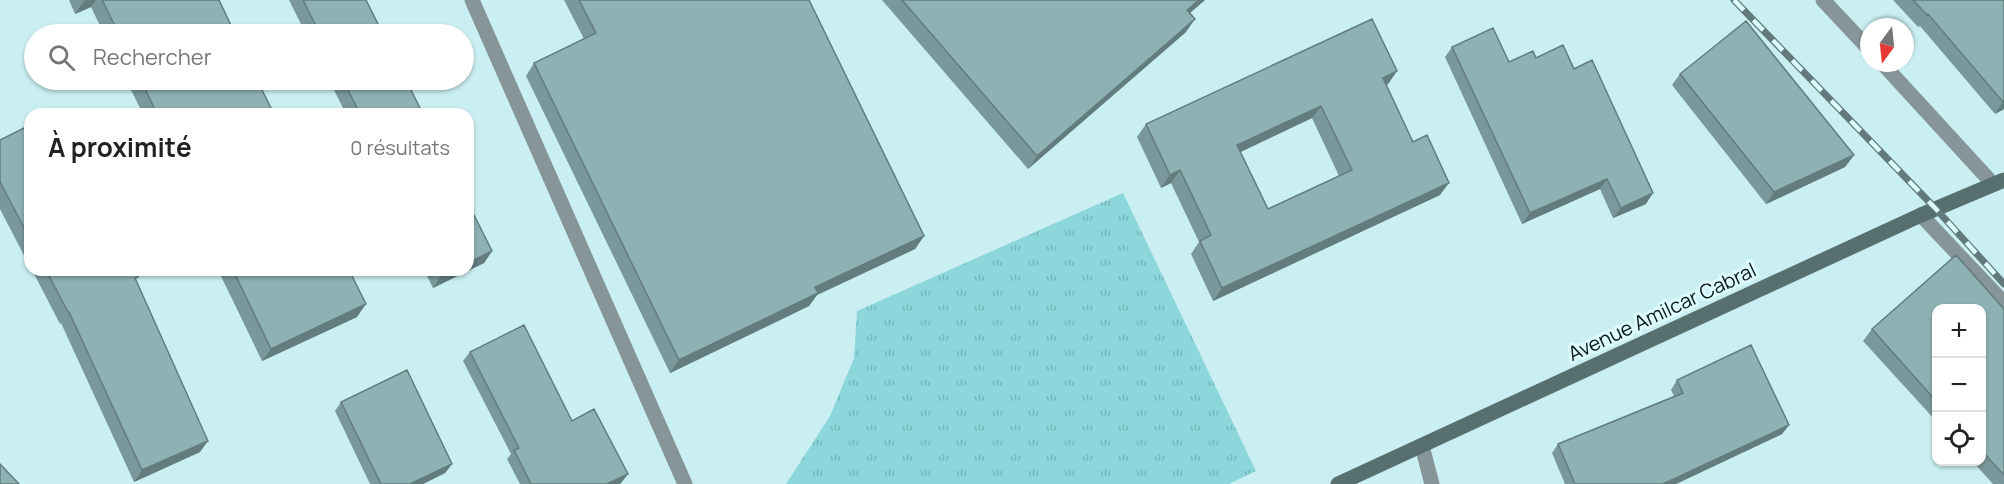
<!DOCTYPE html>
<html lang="fr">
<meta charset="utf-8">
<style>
body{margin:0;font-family:Manrope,sans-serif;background:#f2f2f2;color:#222}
.controls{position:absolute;right:18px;bottom:18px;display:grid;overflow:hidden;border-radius:12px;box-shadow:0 2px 4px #0004}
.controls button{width:54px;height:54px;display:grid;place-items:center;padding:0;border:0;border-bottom:2px solid #e0e0e0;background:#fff;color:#222;font:30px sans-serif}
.compass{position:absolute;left:1860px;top:18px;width:54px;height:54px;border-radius:50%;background:#fff;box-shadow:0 2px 4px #0004;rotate:195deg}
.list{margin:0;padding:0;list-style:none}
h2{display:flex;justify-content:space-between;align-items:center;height:78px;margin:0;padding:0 24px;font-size:26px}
h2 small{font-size:20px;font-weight:400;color:#767676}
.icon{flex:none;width:33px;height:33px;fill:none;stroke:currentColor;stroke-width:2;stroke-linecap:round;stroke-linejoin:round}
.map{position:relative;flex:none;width:2004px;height:484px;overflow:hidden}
.search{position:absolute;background:#fff;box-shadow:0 2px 4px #0004;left:24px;top:24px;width:450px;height:66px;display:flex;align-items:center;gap:15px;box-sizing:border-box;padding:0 21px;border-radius:33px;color:#767676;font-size:22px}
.panel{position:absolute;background:#fff;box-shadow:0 2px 4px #0004;left:24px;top:108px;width:450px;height:168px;border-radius:18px}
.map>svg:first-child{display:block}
</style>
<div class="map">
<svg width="2004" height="484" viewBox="0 0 2004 484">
<defs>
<pattern id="grass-tufts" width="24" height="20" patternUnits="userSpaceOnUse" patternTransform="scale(1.5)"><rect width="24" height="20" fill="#8cd6dc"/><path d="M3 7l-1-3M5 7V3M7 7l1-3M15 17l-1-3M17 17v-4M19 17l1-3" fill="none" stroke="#77b7bc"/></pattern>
</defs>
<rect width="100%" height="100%" fill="#caeff2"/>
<path fill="url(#grass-tufts)" d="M 1123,193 L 1256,471 L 1229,484 L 786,484 L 830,416 L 854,358 L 857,311 Z"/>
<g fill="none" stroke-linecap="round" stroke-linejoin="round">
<path stroke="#869597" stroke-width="15" d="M 472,0 L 685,484"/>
<path stroke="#869597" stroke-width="15" d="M 1823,0 L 1869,49
M 1882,63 L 1993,184
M 1921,215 L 2004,303"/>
<path stroke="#869597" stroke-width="15" d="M 1422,446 L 1432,484"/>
<path stroke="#586f70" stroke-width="15" d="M 1338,484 L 1921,215 L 2004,180"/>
<defs>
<path id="rail" d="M 1734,0 L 1936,209 L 2004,284"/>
</defs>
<use href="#rail" stroke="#627a7c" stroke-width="7"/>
<use href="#rail" stroke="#ddfbfd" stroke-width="4.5" stroke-dasharray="14" stroke-linecap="butt"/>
</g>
<path fill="#7a989b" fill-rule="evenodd" d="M 69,0 L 219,0 L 235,34 L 104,34 L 91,7 L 75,14 Z
M 289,0 L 366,0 L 383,34 L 306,34 Z
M 564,0 L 809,0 L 924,236 L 915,249 L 817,295 L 809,306 L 670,373 L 526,76 L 534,63 L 584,39 Z
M 882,0 L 1205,0 L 1190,13 L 1186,32 L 1028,169 Z
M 1893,0 L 2004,0 L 2004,109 L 1995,114 L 1920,26 L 1918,27 Z
M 1452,47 L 1509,62 L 1536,58 L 1574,69 L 1646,204 L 1613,218 L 1600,189 L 1522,224 L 1445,57 Z
M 1397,71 L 1388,84 L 1386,85 L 1413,142 L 1440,195 L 1213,301 L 1191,254 L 1199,242 L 1171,183 L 1161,188 L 1137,137 L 1146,124 ZM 1312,118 L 1339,176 L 1268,209 L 1240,152 Z
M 1680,74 L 1854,155 L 1845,167 L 1766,204 L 1672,85 Z
M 126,80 L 257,80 L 274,114 L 143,114 Z
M 329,80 L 406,80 L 423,114 L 346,114 Z
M 30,125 L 30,267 L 0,209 L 0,140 Z
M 492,251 L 484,263 L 433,288 L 424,270 L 468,270 Z
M 1956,255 L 2004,309 L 2004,484 L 1993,484 L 1973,462 L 1982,462 L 1982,309 L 1936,309 L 1936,421 L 1863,341 L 1872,329 Z
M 32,270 L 135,270 L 136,280 L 200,452 L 134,482 L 61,323 L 60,324 Z
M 218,270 L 349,270 L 357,317 L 262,361 Z
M 470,352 L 572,421 L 628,474 L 621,483 L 619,484 L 520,484 L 507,459 L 511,454 L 463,361 Z
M 1677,380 L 1789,425 L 1782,434 L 1676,484 L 1565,484 L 1552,453 L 1558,444 L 1674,396 L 1671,390 Z
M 341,402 L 452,464 L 445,473 L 423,484 L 370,484 L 335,411 Z"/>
<path fill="#637c7e" d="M 87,0 L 96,0 L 91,7 L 75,14 L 84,1 Z
M 1199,0 L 1205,0 L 1178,23 L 1187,10 Z
M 1195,19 L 1186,32 L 1028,169 L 1037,156 Z
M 1397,71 L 1388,84 L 1374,91 L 1383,78 Z
M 2004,101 L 2004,109 L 1995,114 L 2003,102 Z
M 1321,106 L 1312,118 L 1228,158 L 1237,145 Z
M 1854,155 L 1845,167 L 1766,204 L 1774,192 Z
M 1180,170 L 1171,183 L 1161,188 L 1170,175 Z
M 1607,179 L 1600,189 L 1522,224 L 1530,213 Z
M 1449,183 L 1440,195 L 1213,301 L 1222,288 Z
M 1653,193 L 1646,204 L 1613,218 L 1621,208 Z
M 924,236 L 915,249 L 817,295 L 809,306 L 670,373 L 679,360 L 815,287 Z
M 492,251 L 484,263 L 433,288 L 441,276 L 454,270 L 468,270 L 468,263 Z
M 366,304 L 357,317 L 262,361 L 271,349 Z
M 1789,425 L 1782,434 L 1676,484 L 1663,484 Z
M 208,441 L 200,452 L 134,482 L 142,470 Z
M 452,464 L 445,473 L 423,484 L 410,484 Z
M 628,474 L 621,483 L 619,484 L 607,484 Z"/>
<path fill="#8eb1b4" stroke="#637c7e" stroke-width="1.5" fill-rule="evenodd" d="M 102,0 L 219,0 L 235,34 L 119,34 Z
M 303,0 L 366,0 L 383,34 L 320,34 Z
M 579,0 L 809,0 L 924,236 L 815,287 L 818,293 L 679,360 L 534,63 L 596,33 Z
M 902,0 L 1199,0 L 1187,10 L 1195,19 L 1037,156 Z
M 1913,0 L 2004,0 L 2004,101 L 2003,102 L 1928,14 L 1927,15 Z
M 1372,19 L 1397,71 L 1383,78 L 1413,142 L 1427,135 L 1449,183 L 1222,288 L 1200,241 L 1211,235 L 1180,170 L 1170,175 L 1146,124 ZM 1321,106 L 1352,170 L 1268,209 L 1237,145 Z
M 1746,21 L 1854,155 L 1774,192 L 1680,74 Z
M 1493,28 L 1509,62 L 1533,51 L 1536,58 L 1563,45 L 1574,69 L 1592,60 L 1653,193 L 1621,208 L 1607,179 L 1530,213 L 1452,47 Z
M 141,80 L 257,80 L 274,114 L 157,114 Z
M 343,80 L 406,80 L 423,114 L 360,114 Z
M 30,125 L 30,239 L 0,182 L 0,140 Z
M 468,203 L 492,251 L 468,263 Z
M 1956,255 L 2004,309 L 2004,475 L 1982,451 L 1982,309 L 1936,309 L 1936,401 L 1872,329 Z
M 46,270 L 135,270 L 138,277 L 135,278 L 208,441 L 142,470 L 69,312 L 68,312 Z
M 233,270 L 349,270 L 366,304 L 271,349 Z
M 438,270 L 454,270 L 441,276 Z
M 524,325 L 572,421 L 594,409 L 628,474 L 607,484 L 531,484 L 514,450 L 519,448 L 470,352 Z
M 1751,345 L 1789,425 L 1663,484 L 1575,484 L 1558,444 L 1683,393 L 1677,380 Z
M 407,370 L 452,464 L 410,484 L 381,484 L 341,402 Z
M 0,464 L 19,484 L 0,484 Z"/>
<g text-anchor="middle" stroke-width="6" stroke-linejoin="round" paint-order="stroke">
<g font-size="20" fill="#0a1819" stroke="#ddfbfd">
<text transform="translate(1662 312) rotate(-25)" y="7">Avenue Amilcar Cabral</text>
</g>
</g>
</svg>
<div class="controls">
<button>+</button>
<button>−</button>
<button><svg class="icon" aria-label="locate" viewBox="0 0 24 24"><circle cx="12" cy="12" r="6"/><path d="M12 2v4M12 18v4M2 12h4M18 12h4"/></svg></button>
</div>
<svg class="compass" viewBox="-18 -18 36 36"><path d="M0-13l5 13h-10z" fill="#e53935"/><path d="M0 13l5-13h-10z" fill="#767676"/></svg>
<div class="search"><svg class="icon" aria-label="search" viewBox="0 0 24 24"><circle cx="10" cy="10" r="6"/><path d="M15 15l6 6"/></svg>Rechercher</div>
<section class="panel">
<h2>À proximité<small>0 résultats</small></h2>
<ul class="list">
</ul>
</section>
</div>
